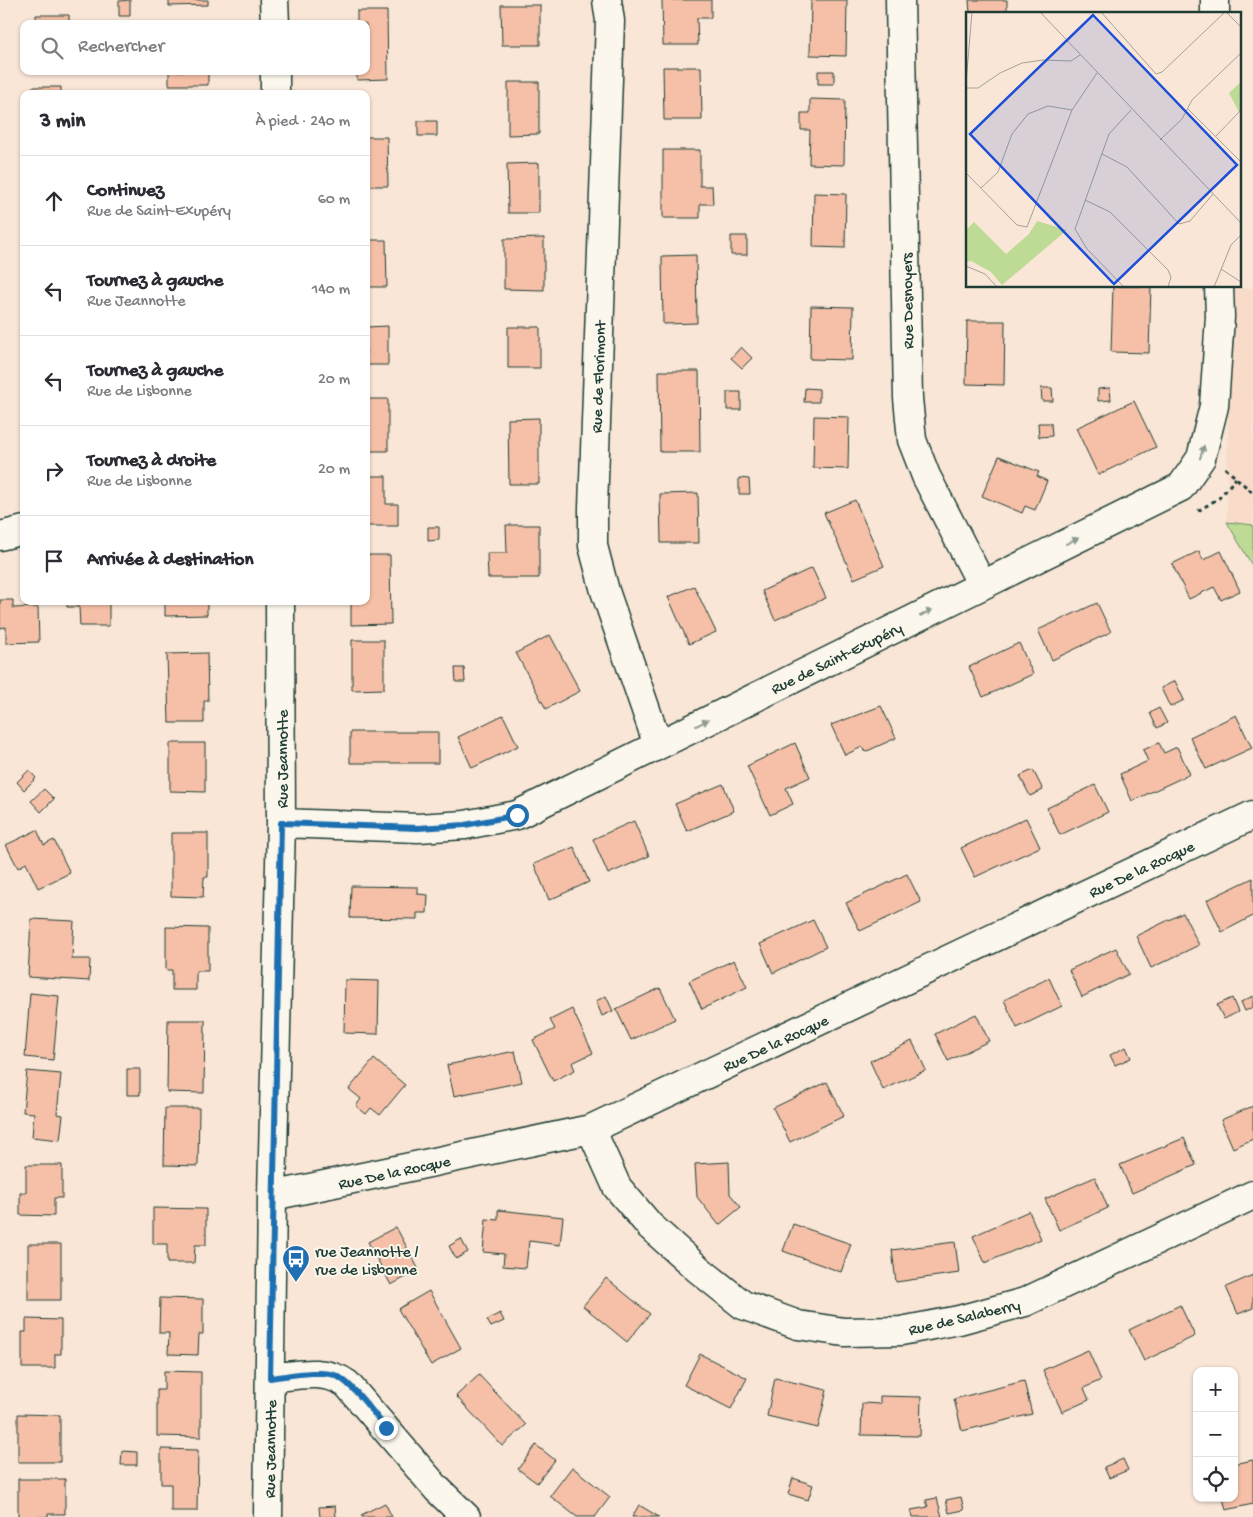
<!DOCTYPE html>
<html lang="fr">
<meta charset="utf-8">
<style>
body{margin:0;font-family:"Gochi Hand",sans-serif;background:#f2f2f3;color:#2b2b33}
.controls{position:absolute;right:15px;bottom:15px;display:grid;overflow:hidden;border-radius:10px;box-shadow:0 1px 4px #0004}
.controls button{width:45px;height:45px;display:grid;place-items:center;padding:0;border:0;border-bottom:1px solid #e1e1e2;background:#fff;color:#2b2b33;font:25px sans-serif}
.stop{position:absolute;width:15px;height:15px;margin:-11px;border:4px solid #1f6fb2;border-radius:50%;background:#fff}
.stop.end{background:#1f6fb2;border-color:#fff;box-shadow:0 1px 5px #0008}
.list{margin:0;padding:0;list-style:none}
h2{display:flex;justify-content:space-between;align-items:center;height:65px;margin:0;padding:0 20px;font-size:21px}
h2 small{font-size:16px;font-weight:400;color:#7c7c81}
.list li{display:grid;grid-template-columns:32px 1fr auto;gap:15px;align-items:center;box-sizing:border-box;height:90px;padding:0 20px;border-top:1px solid #e1e1e2}
.list b{display:block;font-size:19px;white-space:nowrap}
.list p{margin:0;font-size:16px;white-space:nowrap;color:#7c7c81}
.list em{font-size:16px;font-style:normal;color:#7c7c81}
.icon{flex:none;width:28px;height:28px;fill:none;stroke:currentColor;stroke-width:2;stroke-linecap:round;stroke-linejoin:round}
.map{position:relative;flex:none;width:1253px;height:1517px;overflow:hidden}
.search{position:absolute;background:#fff;box-shadow:0 1px 4px #0004;left:20px;top:20px;width:350px;height:55px;display:flex;align-items:center;gap:12px;box-sizing:border-box;padding:0 18px;border-radius:10px;color:#7c7c81;font-size:19px}
.panel{position:absolute;background:#fff;box-shadow:0 1px 4px #0004;left:20px;top:90px;width:350px;height:515px;border-radius:10px}
.map>svg:first-child{display:block}
</style>
<div class="map">
<svg width="1253" height="1517" viewBox="0 0 1253 1517">
<rect width="100%" height="100%" fill="#f9e6d7"/>
<filter id="ink" filterUnits="userSpaceOnUse"><feTurbulence type="fractalNoise" baseFrequency=".02" numOctaves="2"/><feDisplacementMap in="SourceGraphic" scale="10" xChannelSelector="R" yChannelSelector="G"/><feConvolveMatrix kernelMatrix="1 2 1 2 8 2 1 2 1" color-interpolation-filters="sRGB"/></filter>
<g filter="url(#ink)">
<path fill="#f8dbc9" d="M 1229,288 L 1253,288 L 1253,525 L 1227,522 Z"/>
<path fill="#bddb94" stroke="#6e8c64" d="M 1227,522 L 1253,525 L 1253,567 Z"/>
<path fill="#f5c0a7" stroke="#1f3d34" d="M 130,0 L 130,16 L 119,16 L 119,1 Z
M 169,0 L 208,0 L 208,5 L 169,6 Z
M 662,0 L 711,0 L 711,18 L 697,18 L 698,45 L 663,45 Z
M 811,0 L 847,0 L 846,56 L 810,55 Z
M 969,0 L 1007,0 L 1007,14 L 970,14 Z
M 501,5 L 540,5 L 540,45 L 502,45 Z
M 357,11 L 387,11 L 388,79 L 357,80 L 357,71 L 366,71 L 366,24 L 357,24 Z
M 36,15 L 69,15 L 69,24 L 36,24 Z
M 663,67 L 701,67 L 702,120 L 664,120 Z
M 169,71 L 208,71 L 208,85 L 169,85 Z
M 818,71 L 834,71 L 834,84 L 818,84 Z
M 508,82 L 539,82 L 539,134 L 508,135 Z
M 32,87 L 61,87 L 61,94 L 32,94 Z
M 810,99 L 845,100 L 844,165 L 809,164 L 810,130 L 801,130 L 801,113 L 810,113 Z
M 418,121 L 437,121 L 437,136 L 418,136 Z
M 366,137 L 387,137 L 388,186 L 366,186 Z
M 663,150 L 700,150 L 700,186 L 712,186 L 713,204 L 700,204 L 700,218 L 663,218 Z
M 539,163 L 539,213 L 508,213 L 507,164 Z
M 814,193 L 846,194 L 845,248 L 813,247 Z
M 731,236 L 747,236 L 747,255 L 731,255 Z
M 544,238 L 544,290 L 504,289 L 504,239 Z
M 366,240 L 386,240 L 387,287 L 366,287 Z
M 696,255 L 697,323 L 663,324 L 662,256 Z
M 1113,286 L 1151,286 L 1149,353 L 1111,352 Z
M 811,306 L 853,307 L 852,360 L 810,359 Z
M 967,321 L 1005,321 L 1004,385 L 966,384 Z
M 388,326 L 388,365 L 366,365 L 366,327 Z
M 508,327 L 540,327 L 540,368 L 508,368 Z
M 21,334 L 24,334 L 24,359 L 21,359 Z
M 741,347 L 752,358 L 742,368 L 731,358 Z
M 659,371 L 699,371 L 700,452 L 660,452 Z
M 805,388 L 819,389 L 819,402 L 804,402 Z
M 1041,388 L 1052,388 L 1053,401 L 1042,401 Z
M 1110,388 L 1111,400 L 1098,401 L 1098,389 Z
M 727,392 L 741,392 L 741,410 L 727,410 Z
M 366,399 L 388,399 L 388,451 L 366,451 Z
M 1134,401 L 1156,447 L 1098,475 L 1076,428 Z
M 814,416 L 849,417 L 848,469 L 813,468 Z
M 539,418 L 539,484 L 509,484 L 508,419 Z
M 1038,423 L 1051,423 L 1052,436 L 1039,437 Z
M 999,456 L 1039,472 L 1037,476 L 1047,481 L 1035,510 L 1025,506 L 1022,513 L 982,496 Z
M 366,476 L 386,476 L 386,504 L 398,504 L 398,526 L 366,526 Z
M 739,478 L 749,479 L 750,494 L 739,494 Z
M 698,493 L 699,543 L 661,543 L 660,494 Z
M 855,500 L 884,566 L 854,579 L 824,513 Z
M 506,525 L 539,525 L 539,578 L 488,578 L 487,553 L 507,553 Z
M 428,527 L 439,527 L 439,540 L 428,541 Z
M 1199,551 L 1203,560 L 1221,551 L 1240,591 L 1221,600 L 1214,587 L 1189,599 L 1172,564 Z
M 366,555 L 390,555 L 391,624 L 351,625 L 351,601 L 366,601 Z
M 812,568 L 826,598 L 775,620 L 762,591 Z
M 694,586 L 716,632 L 689,644 L 668,597 Z
M 0,600 L 13,600 L 13,608 L 38,607 L 39,642 L 6,643 L 6,627 L 0,628 Z
M 67,601 L 109,601 L 109,626 L 80,626 L 79,607 L 67,607 Z
M 165,601 L 207,601 L 207,615 L 165,616 Z
M 1097,603 L 1111,632 L 1052,660 L 1038,630 Z
M 550,635 L 580,691 L 546,709 L 516,653 Z
M 352,640 L 384,640 L 384,689 L 352,690 Z
M 1019,643 L 1033,674 L 983,697 L 969,667 Z
M 207,653 L 208,701 L 204,701 L 204,723 L 169,723 L 167,654 Z
M 455,668 L 464,668 L 465,682 L 456,682 Z
M 1175,681 L 1184,700 L 1170,707 L 1161,688 Z
M 881,706 L 896,738 L 865,752 L 862,747 L 845,755 L 831,725 Z
M 1159,708 L 1167,723 L 1157,728 L 1150,713 Z
M 503,715 L 518,746 L 472,768 L 458,737 Z
M 1236,715 L 1252,748 L 1206,769 L 1190,737 Z
M 350,732 L 438,732 L 438,763 L 350,763 Z
M 170,743 L 205,743 L 205,792 L 170,791 Z
M 795,743 L 810,777 L 786,788 L 793,804 L 770,815 L 747,766 Z
M 1159,743 L 1164,753 L 1177,747 L 1190,774 L 1132,801 L 1120,774 L 1148,761 L 1143,750 Z
M 29,770 L 36,778 L 24,790 L 17,782 Z
M 1033,770 L 1043,790 L 1030,796 L 1020,776 Z
M 723,784 L 734,811 L 687,831 L 675,804 Z
M 1095,785 L 1108,812 L 1060,835 L 1047,808 Z
M 44,789 L 54,799 L 41,812 L 31,801 Z
M 1026,818 L 1040,847 L 975,877 L 961,848 Z
M 634,821 L 649,856 L 608,874 L 593,839 Z
M 37,830 L 44,845 L 54,840 L 70,873 L 38,888 L 26,863 L 18,868 L 6,845 Z
M 171,833 L 208,833 L 208,877 L 204,877 L 203,897 L 171,896 Z
M 574,847 L 589,882 L 549,900 L 534,864 Z
M 907,874 L 921,902 L 860,931 L 846,903 Z
M 1253,878 L 1253,916 L 1222,932 L 1207,900 Z
M 351,886 L 418,887 L 418,894 L 428,895 L 427,913 L 417,913 L 417,919 L 350,918 Z
M 1183,913 L 1199,945 L 1151,968 L 1136,936 Z
M 31,919 L 74,921 L 72,959 L 90,959 L 89,981 L 28,977 Z
M 813,920 L 826,947 L 773,973 L 760,944 Z
M 166,927 L 208,928 L 208,971 L 196,971 L 196,990 L 172,990 L 172,970 L 166,970 Z
M 1116,948 L 1129,974 L 1082,997 L 1069,970 Z
M 734,960 L 747,987 L 702,1009 L 689,981 Z
M 1049,978 L 1062,1006 L 1017,1028 L 1004,1000 Z
M 345,980 L 379,981 L 378,1034 L 344,1033 Z
M 660,988 L 675,1019 L 631,1040 L 616,1009 Z
M 30,993 L 59,996 L 53,1060 L 25,1057 Z
M 606,996 L 613,1011 L 602,1016 L 596,1001 Z
M 1253,996 L 1253,1007 L 1245,1011 L 1241,1002 Z
M 1232,998 L 1238,1012 L 1224,1019 L 1217,1005 Z
M 572,1009 L 593,1053 L 572,1063 L 575,1070 L 553,1081 L 533,1040 L 555,1029 L 550,1020 Z
M 976,1014 L 989,1041 L 948,1061 L 935,1034 Z
M 168,1020 L 205,1020 L 204,1093 L 167,1092 Z
M 912,1041 L 926,1070 L 883,1090 L 870,1061 Z
M 1126,1047 L 1131,1058 L 1115,1065 L 1110,1055 Z
M 515,1051 L 522,1082 L 454,1096 L 447,1065 Z
M 374,1059 L 405,1085 L 380,1115 L 371,1108 L 366,1114 L 356,1106 L 361,1099 L 349,1089 Z
M 127,1069 L 140,1069 L 140,1095 L 127,1095 Z
M 27,1071 L 61,1074 L 57,1114 L 63,1115 L 60,1140 L 32,1137 L 34,1113 L 23,1112 Z
M 827,1082 L 844,1116 L 790,1142 L 773,1108 Z
M 1253,1106 L 1253,1139 L 1233,1148 L 1221,1120 Z
M 165,1108 L 199,1108 L 198,1166 L 164,1165 Z
M 1184,1138 L 1196,1165 L 1132,1193 L 1120,1165 Z
M 729,1162 L 730,1194 L 741,1207 L 719,1225 L 697,1197 L 695,1164 Z
M 26,1165 L 62,1165 L 62,1198 L 54,1198 L 54,1216 L 20,1215 L 20,1193 L 26,1193 Z
M 1095,1177 L 1108,1208 L 1059,1230 L 1045,1199 Z
M 153,1208 L 206,1209 L 206,1245 L 195,1245 L 194,1263 L 167,1263 L 167,1244 L 153,1244 Z
M 498,1210 L 563,1217 L 560,1245 L 529,1241 L 526,1268 L 503,1266 L 504,1254 L 483,1252 L 486,1219 L 498,1220 Z
M 1029,1211 L 1041,1239 L 985,1263 L 973,1236 Z
M 793,1224 L 851,1244 L 841,1272 L 783,1251 Z
M 396,1227 L 419,1270 L 391,1285 L 368,1242 Z
M 461,1239 L 468,1252 L 456,1259 L 449,1246 Z
M 955,1242 L 959,1273 L 896,1282 L 892,1250 Z
M 28,1244 L 61,1244 L 61,1300 L 28,1300 Z
M 1253,1275 L 1253,1308 L 1238,1314 L 1226,1287 Z
M 606,1278 L 650,1314 L 627,1342 L 583,1306 Z
M 429,1291 L 461,1348 L 431,1365 L 398,1309 Z
M 160,1298 L 203,1299 L 203,1334 L 199,1334 L 198,1355 L 168,1354 L 169,1333 L 159,1333 Z
M 1180,1305 L 1195,1336 L 1144,1361 L 1129,1330 Z
M 500,1313 L 504,1321 L 491,1327 L 487,1320 Z
M 26,1319 L 61,1320 L 61,1354 L 55,1354 L 55,1368 L 22,1368 L 22,1332 L 26,1332 Z
M 1088,1350 L 1101,1380 L 1084,1388 L 1089,1400 L 1062,1412 L 1043,1370 Z
M 700,1354 L 747,1378 L 731,1409 L 684,1385 Z
M 164,1371 L 201,1372 L 201,1437 L 157,1436 L 157,1390 L 164,1390 Z
M 479,1375 L 526,1425 L 502,1446 L 456,1396 Z
M 775,1378 L 827,1390 L 818,1428 L 767,1416 Z
M 1024,1381 L 1032,1414 L 962,1431 L 954,1399 Z
M 880,1396 L 921,1397 L 920,1436 L 861,1435 L 862,1403 L 880,1404 Z
M 18,1414 L 60,1415 L 60,1462 L 18,1462 Z
M 536,1445 L 555,1460 L 537,1483 L 518,1469 Z
M 161,1449 L 198,1450 L 197,1511 L 171,1511 L 171,1484 L 161,1484 Z
M 122,1451 L 137,1452 L 137,1465 L 121,1465 Z
M 1123,1459 L 1128,1470 L 1109,1478 L 1104,1467 Z
M 1253,1460 L 1253,1504 L 1226,1510 L 1223,1498 L 1234,1498 L 1234,1464 Z
M 572,1467 L 610,1497 L 595,1517 L 577,1517 L 550,1496 Z
M 793,1478 L 813,1485 L 808,1500 L 788,1494 Z
M 18,1479 L 65,1479 L 65,1514 L 48,1514 L 48,1517 L 18,1517 Z
M 961,1497 L 964,1510 L 949,1513 L 946,1500 Z
M 937,1498 L 942,1517 L 913,1517 L 911,1510 L 928,1507 L 926,1500 Z
M 385,1503 L 392,1517 L 362,1517 L 361,1515 Z
M 639,1505 L 659,1517 L 632,1517 Z
M 335,1506 L 336,1517 L 320,1517 L 319,1507 Z"/>
<g fill="none" stroke-linecap="round" stroke-linejoin="round">
<defs>
<path id="minor" d="M 274,0 L 275,24
M 607,0 L 610,21 L 593,508 L 593,546 L 605,591 L 658,745
M 900,0 L 908,398 L 912,440 L 926,476 L 982,585
M 1215,0 L 1215,14
M 275,71 L 275,94
M 0,536 L 24,530
M 281,823 L 418,828 L 465,825 L 517,815 L 1181,487 L 1201,458 L 1214,406 L 1220,317 L 1219,286
M 591,1129 L 617,1187 L 650,1226 L 698,1269 L 743,1305 L 798,1325 L 844,1332 L 901,1331 L 959,1320 L 1025,1302 L 1253,1195
M 272,1196 L 591,1129 L 1253,815
M 270,1378 C 297,1375 325,1368 347,1384 L 437,1489 L 466,1517
M 268,1517 L 272,1196 L 281,823 L 280,601"/>
</defs>
<use href="#minor" stroke="#1f3d34" stroke-width="31"/>
<path stroke="#1f3d34" stroke-width="3" stroke-dasharray="4 4" stroke-linecap="butt" d="M 1225,468 L 1253,493
M 1198,511 L 1219,498 L 1236,478"/>
<use href="#minor" stroke="#fbf7ec" stroke-width="28"/>
</g>
<defs><path id="oneway-solid" d="M-6-.8H1V-3.2L6.5 0L1 3.2V.8H-6Z" transform="scale(1.25)"/></defs>
<g fill="#8d9a90">
<use href="#oneway-solid" transform="translate(1202 452) rotate(-73)"/>
<use href="#oneway-solid" transform="translate(1072 541) rotate(-26)"/>
<use href="#oneway-solid" transform="translate(926 613) rotate(-26)"/>
<use href="#oneway-solid" transform="translate(702 723) rotate(-26)"/>
</g>
</g>
<g fill="none" stroke-linecap="round" stroke-linejoin="round" filter="url(#ink)">
<path stroke="#1f6fb2" stroke-width="6" d="M 386,1428 C 373,1413 354,1385 337,1376 C 321,1369 288,1376 270,1378 L 281,823 L 418,828 L 465,825 L 517,815"/>
</g>
<defs>
<symbol id="bus-pin" viewBox="-11 -11 22 30"><path d="M0 17L-7.5 6A9.5 9.5 0 1 1 7.5 6Z" fill="#1f6fb2" stroke="#fbf7ec"/><path d="M-5-6H5V4H4V6H2V4H-2V6H-4V4H-5ZM-3.5-4V0h7V-4ZM-3.5 1.2v1.5H-2V1.2ZM2 1.2v1.5H3.5V1.2Z" fill="#fff"/></symbol>
</defs>
<g fill-rule="evenodd">
<use href="#bus-pin" x="280" y="1243" width="32" height="43"/>
</g>
<g text-anchor="middle" stroke-width="4" stroke-linejoin="round" paint-order="stroke">
<g font-size="16" fill="#1f3d34" stroke="#fbf7ec">
<text transform="translate(906 301) rotate(-91)" y="6">Rue Desnoyers</text>
<text transform="translate(597 377) rotate(-88)" y="6">Rue de Florimont</text>
<text transform="translate(836 657) rotate(-26)" y="6">Rue de Saint-Exupéry</text>
<text transform="translate(281 759) rotate(-90)" y="6">Rue Jeannotte</text>
<text transform="translate(1141 868) rotate(-25)" y="6">Rue De la Rocque</text>
<text transform="translate(775 1042) rotate(-25)" y="6">Rue De la Rocque</text>
<text transform="translate(394 1171) rotate(-12)" y="6">Rue De la Rocque</text>
<text transform="translate(964 1316) rotate(-13)" y="6">Rue de Salaberry</text>
<text transform="translate(269 1449) rotate(-89)" y="6">Rue Jeannotte</text>
</g>
<g font-size="16" fill="#1f3d34" stroke="#fbf7ec" text-anchor="start">
<text x="315" y="1256">rue Jeannotte /<tspan x="315" dy="18">rue de Lisbonne</tspan></text>
</g>
</g>
<g transform="translate(966 12)">
<rect width="275" height="275" fill="#f9e6d7"/>
<path d="M 275,70 L 275,97 L 273,100 L 263,81 ZM 71,209 L 101,218 L 36,273 L 25,260 L 5,249 L 0,250 L 0,218 L 8,210 L 40,242 L 63,222 Z" fill="#bddb94"/>
<path fill="none" stroke="#a2a296" stroke-width="1" d="M 74,0 L 275,211M 135,0 L 190,62 L 196,60 L 259,0M 260,0 L 275,15M 0,71 L 6,0M 0,76 L 12,76 L 34,61 L 56,51 L 77,48 L 105,49 L 114,43M 222,97 L 275,150M 250,124 L 275,98M 194,128 L 216,107 L 226,88 L 275,41M 136,142 L 161,155 L 213,212 L 224,209 L 247,182M 0,161 L 51,213 L 61,215 L 106,98 L 131,61M 15,176 L 32,160 L 46,122 L 62,102 L 82,94 L 106,98M 119,188 L 144,200 L 202,258 L 205,265 L 202,275M 0,254 L 19,262 L 31,275M 255,257 L 275,270M 158,275 L 121,237 L 109,217 L 143,122 L 165,98M 248,275 L 265,233 L 275,223"/>
<path fill="#1d4ed8" fill-opacity="0.15" stroke="#1d4ed8" stroke-width="2.5" d="M 127,3 L 271,153 L 148,272 L 4,122 Z"/>
<rect width="275" height="275" fill="none" stroke="#1f3d34" stroke-width="2.5"/>
</g>
</svg>
<div class="controls">
<button>+</button>
<button>−</button>
<button><svg class="icon" aria-label="locate" viewBox="0 0 24 24"><circle cx="12" cy="12" r="6"/><path d="M12 2v4M12 18v4M2 12h4M18 12h4"/></svg></button>
</div>
<div class="stop" style="left:517px;top:815px"></div>
<div class="stop end" style="left:386px;top:1428px"></div>
<div class="search"><svg class="icon" aria-label="search" viewBox="0 0 24 24"><circle cx="10" cy="10" r="6"/><path d="M15 15l6 6"/></svg>Rechercher</div>
<section class="panel">
<h2>3 min<small>À pied · 240 m</small></h2>
<ul class="list">
<li><svg class="icon" aria-label="ahead" viewBox="0 0 24 24"><path d="M12 20V5M6 11l6-6 6 6"/></svg><div><b>Continuez</b><p>Rue de Saint-Exupéry</p></div><em>60 m</em></li>
<li><svg class="icon" aria-label="left" viewBox="0 0 24 24"><path d="M17 20v-9H6M10 6l-5 5 5 5"/></svg><div><b>Tournez à gauche</b><p>Rue Jeannotte</p></div><em>140 m</em></li>
<li><svg class="icon" aria-label="left" viewBox="0 0 24 24"><path d="M17 20v-9H6M10 6l-5 5 5 5"/></svg><div><b>Tournez à gauche</b><p>Rue de Lisbonne</p></div><em>20 m</em></li>
<li><svg class="icon" aria-label="right" viewBox="0 0 24 24"><path d="M7 20v-9h11M14 6l5 5-5 5"/></svg><div><b>Tournez à droite</b><p>Rue de Lisbonne</p></div><em>20 m</em></li>
<li><svg class="icon" aria-label="arrive" viewBox="0 0 24 24"><path d="M6 21V4h12l-3 4 3 4H6"/></svg><div><b>Arrivée à destination</b></div></li>
</ul>
</section>
</div>
